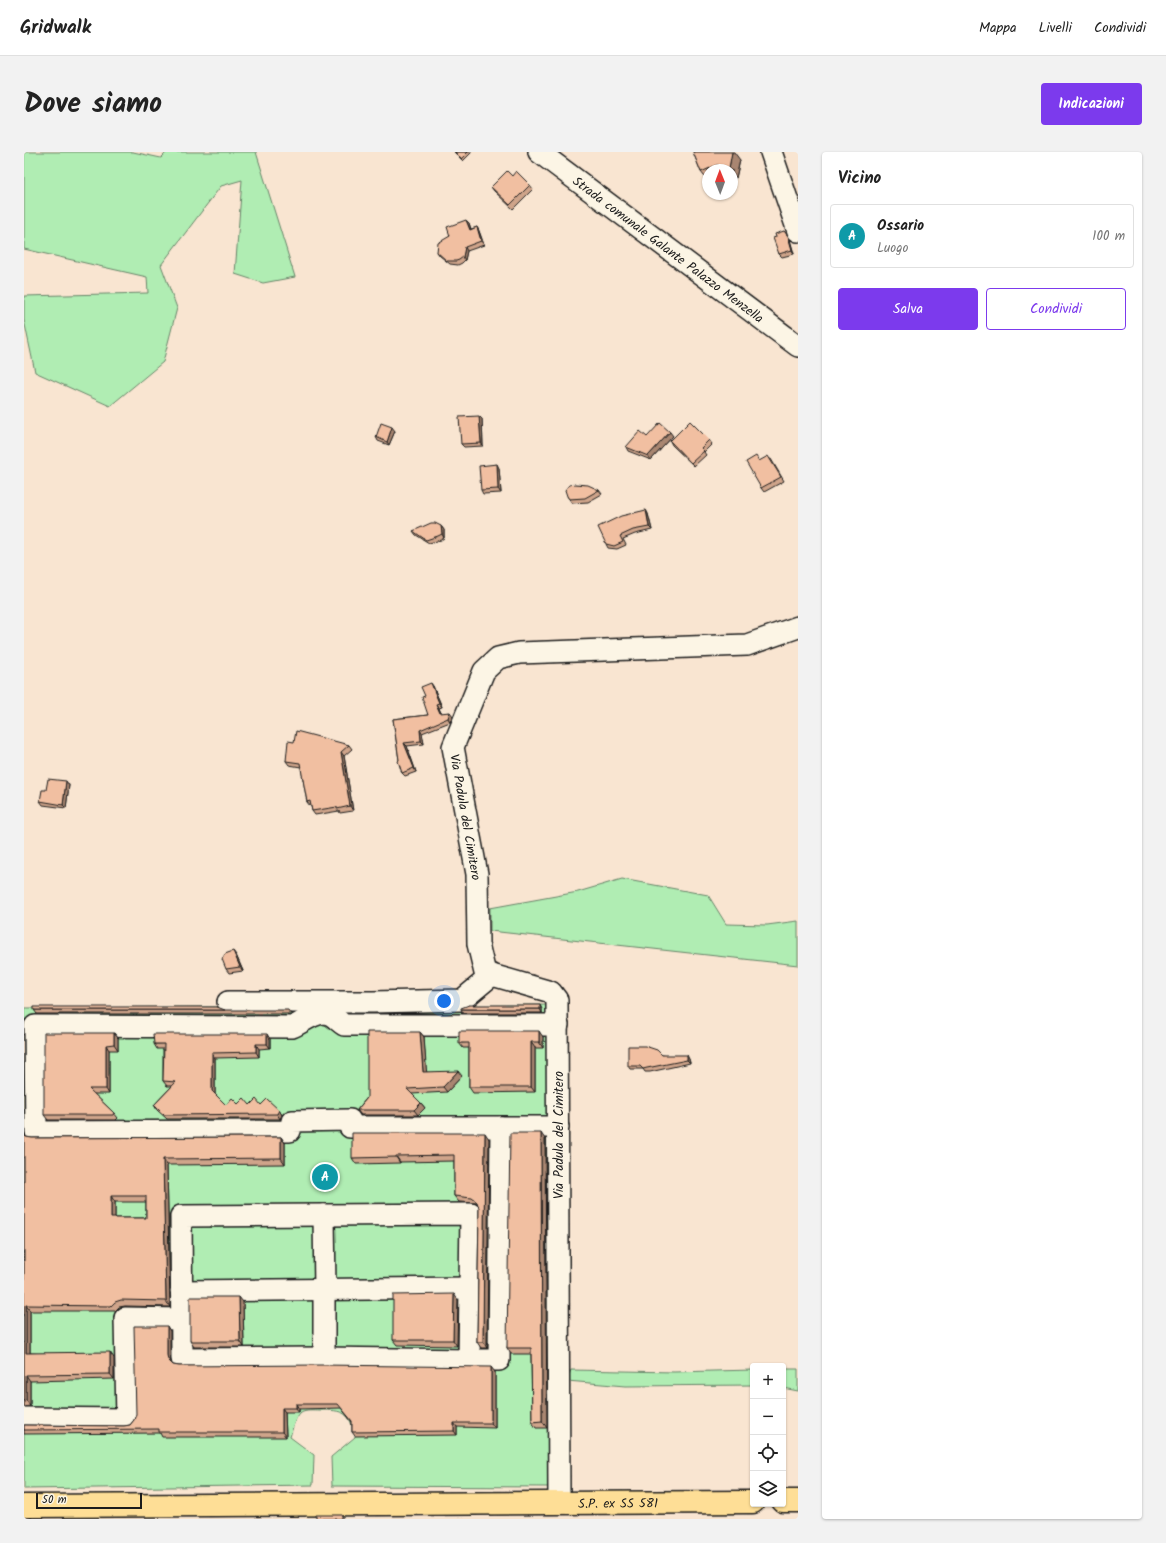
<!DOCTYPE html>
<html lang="it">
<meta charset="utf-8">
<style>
body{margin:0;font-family:Kalam,sans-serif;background:#f2f2f2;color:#222}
.controls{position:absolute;right:12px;bottom:12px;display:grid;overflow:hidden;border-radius:4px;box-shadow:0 1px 3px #0004}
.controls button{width:36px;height:36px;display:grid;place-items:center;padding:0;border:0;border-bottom:1px solid #e0e0e0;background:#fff;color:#222;font:20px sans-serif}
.compass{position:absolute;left:678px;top:12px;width:36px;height:36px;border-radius:50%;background:#fff;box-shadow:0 1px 3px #0004;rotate:359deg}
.scale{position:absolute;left:12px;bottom:10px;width:106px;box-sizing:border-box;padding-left:4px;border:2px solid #1c1c1c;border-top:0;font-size:11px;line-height:14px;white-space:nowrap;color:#1c1c1c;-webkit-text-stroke:3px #fcf5e5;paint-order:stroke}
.you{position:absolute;left:420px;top:849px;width:14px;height:14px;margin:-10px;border:3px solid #fff;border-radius:50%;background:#1a73e8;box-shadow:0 0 0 6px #1a73e833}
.badge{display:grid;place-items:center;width:26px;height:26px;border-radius:50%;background:#7c3aed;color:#fff;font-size:13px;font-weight:700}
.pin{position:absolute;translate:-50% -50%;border:2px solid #fff;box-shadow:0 1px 4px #0006}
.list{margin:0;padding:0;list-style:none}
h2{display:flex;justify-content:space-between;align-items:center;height:52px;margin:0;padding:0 16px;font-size:17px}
h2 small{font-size:13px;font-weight:400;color:#767676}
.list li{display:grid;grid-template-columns:26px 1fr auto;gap:12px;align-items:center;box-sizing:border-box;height:64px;margin:0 8px 8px;padding:0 8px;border:1px solid #e0e0e0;border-radius:4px}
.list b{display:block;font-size:15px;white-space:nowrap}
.list p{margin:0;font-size:13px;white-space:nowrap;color:#767676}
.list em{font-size:13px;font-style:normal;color:#767676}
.actions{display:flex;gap:8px;padding:12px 16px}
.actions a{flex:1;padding:9px 0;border:1px solid #7c3aed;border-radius:4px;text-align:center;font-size:14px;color:#7c3aed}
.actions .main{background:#7c3aed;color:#fff}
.icon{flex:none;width:22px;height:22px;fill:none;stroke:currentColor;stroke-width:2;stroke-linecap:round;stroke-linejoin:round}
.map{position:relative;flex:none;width:774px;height:1367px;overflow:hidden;border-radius:4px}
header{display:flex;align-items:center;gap:24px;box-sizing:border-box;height:56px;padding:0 20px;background:#fff;border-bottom:1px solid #e0e0e0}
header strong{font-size:19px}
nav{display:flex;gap:22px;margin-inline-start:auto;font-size:14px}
.intro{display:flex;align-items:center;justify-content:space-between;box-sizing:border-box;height:96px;padding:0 24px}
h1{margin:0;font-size:28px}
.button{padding:10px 18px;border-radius:4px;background:#7c3aed;color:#fff;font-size:14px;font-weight:700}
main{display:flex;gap:24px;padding:0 24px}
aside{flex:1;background:#fff;border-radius:4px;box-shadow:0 1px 3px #0004}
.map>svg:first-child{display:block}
</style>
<header>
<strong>Gridwalk</strong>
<nav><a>Mappa</a><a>Livelli</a><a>Condividi</a></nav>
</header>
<div class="intro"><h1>Dove siamo</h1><a class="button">Indicazioni</a></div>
<main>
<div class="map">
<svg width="774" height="1367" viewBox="0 0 774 1367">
<rect width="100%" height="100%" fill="#f9e5d1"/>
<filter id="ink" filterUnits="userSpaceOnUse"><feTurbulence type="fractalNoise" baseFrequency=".025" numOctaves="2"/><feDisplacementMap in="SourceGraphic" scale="8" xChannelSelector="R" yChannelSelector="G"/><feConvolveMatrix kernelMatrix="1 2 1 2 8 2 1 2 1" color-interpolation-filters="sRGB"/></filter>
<g filter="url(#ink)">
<path fill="#b0edb3" stroke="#668468" d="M 0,0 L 109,0 L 137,6 L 143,0 L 232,0 L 271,125 L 239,131 L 211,122 L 218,28 L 197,34 L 137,113 L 153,156 L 139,210 L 86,254 L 11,220 L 0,168 L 0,144 L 124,141 L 123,125 L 0,97 Z
M 598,727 L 684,743 L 702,772 L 743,773 L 774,769 L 774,813 L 466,779 L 466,756 L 554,740 Z
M 524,853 L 527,1335 L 308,1334 L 307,1305 L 331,1285 C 326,1260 320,1258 295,1258 C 289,1258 282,1257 277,1260 C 270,1267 269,1276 266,1285 L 290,1303 L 289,1333 L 0,1337 L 0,856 Z
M 759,1217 L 774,1217 L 774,1239 L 759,1236 Z
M 547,1218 L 650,1220 L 729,1218 L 729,1233 L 601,1234 L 543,1229 Z"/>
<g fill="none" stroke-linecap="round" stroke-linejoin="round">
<defs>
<g id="minor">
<path id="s1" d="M 515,0 L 774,194"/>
<path d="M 747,0 L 774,79"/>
<path d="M 204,850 L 349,850 L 438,848 L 468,823"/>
<path d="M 534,873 L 320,873 C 315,870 309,863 304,862 C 293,858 278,871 268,875 L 11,874 L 12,980 L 266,979 L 268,969 L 326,968 L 326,975 L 534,975"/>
<path d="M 447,1062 L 445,1208 L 300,1206 L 158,1207 L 157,1064 Z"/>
<path d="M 300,1063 L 301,1138"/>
<path d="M 157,1139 L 446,1136"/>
<path d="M 300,1206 L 300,1143"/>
<path d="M 445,1208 L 475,1208 L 477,975"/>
<path d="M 0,1266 L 103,1267 L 101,1166 L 157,1167"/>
<path d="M 535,1351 L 533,848 L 527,840 L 461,821 L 454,792 L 453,722 L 429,595 L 460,519 L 474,506 L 495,501 L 723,493 L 774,475"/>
</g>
<g id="major">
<path d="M 759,1349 L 774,1349"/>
<path id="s2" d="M 0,1354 L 729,1350"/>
</g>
</defs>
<use href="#minor" stroke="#1c1c1c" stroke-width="24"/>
<use href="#major" stroke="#1c1c1c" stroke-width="25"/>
<use href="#minor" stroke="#fcf5e5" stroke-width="21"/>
<use href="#major" stroke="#fede96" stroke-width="22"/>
</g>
<path fill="#cfa48a" stroke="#1c1c1c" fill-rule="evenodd" d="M 430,0 L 448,0 L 439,9 Z
M 669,0 L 716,8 L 712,26 L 708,25 L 708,18 L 684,18 L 684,29 L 677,20 Z
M 506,33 L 509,37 L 489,57 L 470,39 L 467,35 Z
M 442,68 L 445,71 L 447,77 L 453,75 L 455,79 L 460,93 L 443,99 L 441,108 L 438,111 L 434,113 L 426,112 L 416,104 L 413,100 L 426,84 Z
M 760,79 L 766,88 L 770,102 L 758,105 L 755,102 L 752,85 Z
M 455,264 L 458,267 L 459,294 L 440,295 L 437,292 Z
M 371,279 L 365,293 L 354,289 L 352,285 Z
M 649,284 L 627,308 L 604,299 L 602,295 Z
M 685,288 L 688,292 L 680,300 L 682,303 L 670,314 L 648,293 L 646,289 Z
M 747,307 L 760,329 L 740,340 L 737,336 L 735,309 Z
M 475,316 L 477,341 L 459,342 L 457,338 Z
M 575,338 L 578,342 L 564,350 L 548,351 L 543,344 Z
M 622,358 L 624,362 L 628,378 L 611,382 L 599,387 L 602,393 L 593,397 L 584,396 L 582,392 Z
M 417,374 L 420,378 L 420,386 L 417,388 L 405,391 L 392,383 L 389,379 Z
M 409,534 L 418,555 L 415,556 L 417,561 L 429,564 L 426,570 L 398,581 L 400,592 L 383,594 L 392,620 L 381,624 L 378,621 L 375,608 L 369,567 L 404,563 Z
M 270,590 L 325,593 L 328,597 L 320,604 L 329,659 L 316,661 L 315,659 L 291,663 L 288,659 L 287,654 L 286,654 L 283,650 L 277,615 L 265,613 L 262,609 Z
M 45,633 L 42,656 L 19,653 L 16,649 L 22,638 Z
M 212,803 L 219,819 L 205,821 L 202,817 Z
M 437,857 L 518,857 L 518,861 L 439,861 Z
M 10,858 L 264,858 L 267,862 L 13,862 Z
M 396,880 L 400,885 L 402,920 L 438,924 L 423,940 L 388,942 L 397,951 L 401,956 L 394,963 L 337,963 L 333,958 Z
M 90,881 L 94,886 L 94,898 L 85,898 L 85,942 L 70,942 L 90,961 L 94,966 L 92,968 L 24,968 L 20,963 Z
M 519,885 L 519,896 L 511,896 L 511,940 L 449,941 L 445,935 L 445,896 L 439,896 L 435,891 Z
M 246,887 L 246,896 L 235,897 L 235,905 L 191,906 L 191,942 L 202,953 L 237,953 L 255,958 L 258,963 L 256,967 L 143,967 L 133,958 L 130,953 L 148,934 L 143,934 L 139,929 L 139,897 L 133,897 L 130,892 Z
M 638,903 L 665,907 L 666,911 L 626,920 L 621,920 L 619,917 L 606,917 L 604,914 Z
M 0,980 L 1,984 L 2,985 L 8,986 L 257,985 L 261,991 L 261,1012 L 143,1013 L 146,1155 L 101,1154 L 95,1155 L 91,1159 L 6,1159 L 6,1201 L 90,1206 L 90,1227 L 6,1229 L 6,1254 L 0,1255 ZM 91,1050 L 122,1050 L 122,1066 L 91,1066 Z
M 465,987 L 463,1196 L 457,1196 L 453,1190 L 455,1056 L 454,1053 L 453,1051 L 435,1050 L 430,1044 L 430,1009 L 376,1010 L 376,1011 L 332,1012 L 328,1006 Z
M 521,987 L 523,1276 L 512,1276 L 508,1270 L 507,1202 L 487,1202 L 483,1196 Z
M 434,1148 L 433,1194 L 373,1193 L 369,1188 Z
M 219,1150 L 220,1195 L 170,1195 L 166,1189 Z
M 146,1179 L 146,1207 L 147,1211 L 149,1213 L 155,1214 L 471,1220 L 471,1276 L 433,1275 L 433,1283 L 331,1284 L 328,1280 L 328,1270 L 317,1256 L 275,1257 L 275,1260 L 261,1260 L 262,1285 L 138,1285 L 136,1281 L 0,1282 L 0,1273 L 100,1274 L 106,1273 L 110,1268 Z"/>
<path fill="#a98671" stroke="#1c1c1c" d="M 708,0 L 710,0 L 716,8 L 712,26 L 708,21 L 708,18 L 706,18 L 705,16 Z
M 442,68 L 445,71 L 448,81 L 446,78 Z
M 453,75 L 455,79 L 460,93 L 457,89 Z
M 764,84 L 766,88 L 770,102 L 768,98 Z
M 441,95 L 443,99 L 441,108 L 439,105 Z
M 455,264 L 458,267 L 459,294 L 457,291 Z
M 368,275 L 371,279 L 365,293 L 363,290 Z
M 646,280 L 649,284 L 627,308 L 624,304 Z
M 473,312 L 475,316 L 477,341 L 474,337 Z
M 622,358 L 624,362 L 628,378 L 625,375 Z
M 417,374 L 420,378 L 420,386 L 418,382 Z
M 407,531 L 409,534 L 418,555 L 415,551 Z
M 412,552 L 415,556 L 418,565 L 416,561 Z
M 426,560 L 429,564 L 426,570 L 424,566 Z
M 396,578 L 398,581 L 400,592 L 397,589 Z
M 380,591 L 383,594 L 392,620 L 390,616 Z
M 317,600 L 320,604 L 329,659 L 326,654 Z
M 42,629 L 45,633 L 42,656 L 39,653 Z
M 209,799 L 212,803 L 219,819 L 216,815 Z
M 516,853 L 518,857 L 518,861 L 516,857 Z
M 515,879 L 519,885 L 519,896 L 515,890 Z
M 396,880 L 400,885 L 403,926 L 399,920 Z
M 90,881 L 94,886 L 94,898 L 90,892 Z
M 243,882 L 246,887 L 246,896 L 243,892 Z
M 507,890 L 511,896 L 511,940 L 507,935 Z
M 232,892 L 235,897 L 235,905 L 232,900 Z
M 82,893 L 85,898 L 85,942 L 82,937 Z
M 188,901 L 191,906 L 191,944 L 188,939 Z
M 663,903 L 665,907 L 666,911 L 663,908 Z
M 434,919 L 438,924 L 423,940 L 419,935 Z
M 397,951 L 401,956 L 394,963 L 390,958 Z
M 255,958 L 258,963 L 256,967 L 253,962 Z
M 461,981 L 465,987 L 463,1196 L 459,1190 Z
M 517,981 L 521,987 L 523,1276 L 518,1269 Z
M 257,985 L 261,991 L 261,1012 L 257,1006 Z
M 372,1004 L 376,1010 L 376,1011 L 372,1005 Z
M 139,1007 L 143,1013 L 146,1155 L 142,1149 Z
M 87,1044 L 91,1050 L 91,1072 L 87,1066 Z
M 430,1142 L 434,1148 L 433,1194 L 429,1188 Z
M 215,1145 L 219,1150 L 220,1195 L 216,1189 Z
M 2,1153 L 6,1159 L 6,1207 L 2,1201 Z
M 143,1174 L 146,1179 L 146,1207 L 148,1213 L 144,1208 L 143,1203 Z
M 86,1200 L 90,1206 L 90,1227 L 86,1222 Z
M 467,1215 L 471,1220 L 471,1276 L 467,1271 Z
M 2,1223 L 6,1229 L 6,1254 L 2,1248 Z
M 272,1252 L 275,1257 L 275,1260 L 272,1256 Z
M 258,1256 L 261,1260 L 262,1285 L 258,1280 Z
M 430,1271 L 433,1275 L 433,1283 L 430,1279 Z"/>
<path fill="#f1bfa1" stroke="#1c1c1c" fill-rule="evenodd" d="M 431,0 L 444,0 L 437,7 Z
M 669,0 L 708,0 L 705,16 L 693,13 L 677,20 Z
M 483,19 L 488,24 L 492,19 L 506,33 L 486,53 L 467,35 Z
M 442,68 L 446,78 L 453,75 L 457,89 L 441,95 L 439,105 L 435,108 L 432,109 L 423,109 L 413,100 L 414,91 L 426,84 L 423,75 Z
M 760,79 L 764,84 L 768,98 L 755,102 L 749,86 L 752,85 L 751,82 Z
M 455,264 L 457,291 L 437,292 L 435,265 Z
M 666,269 L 685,288 L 677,296 L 680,299 L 667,311 L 646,289 Z
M 357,271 L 368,275 L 363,290 L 352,285 Z
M 636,271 L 646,280 L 624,304 L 602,295 L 616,279 L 623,285 Z
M 732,304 L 735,309 L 744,304 L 757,325 L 737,336 L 722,310 Z
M 473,312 L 474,337 L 457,338 L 455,314 Z
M 551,332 L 564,333 L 575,338 L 561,346 L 545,347 L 543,344 L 541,338 L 545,333 Z
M 622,358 L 625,375 L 609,378 L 596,384 L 599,390 L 590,394 L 582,392 L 574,375 L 597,364 Z
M 407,371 L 411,371 L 417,374 L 418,382 L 414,384 L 402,388 L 389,379 Z
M 407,531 L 415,551 L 412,552 L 416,561 L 426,560 L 424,566 L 396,578 L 397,589 L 380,591 L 390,616 L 378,621 L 374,609 L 375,608 L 369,567 L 404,563 L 398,545 L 401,544 L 397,535 Z
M 272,579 L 325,593 L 317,600 L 326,654 L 313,657 L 313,655 L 288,659 L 286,649 L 283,650 L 276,611 L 262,609 L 264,589 L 270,590 Z
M 24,627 L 42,629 L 39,653 L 16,649 L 18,638 L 22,638 Z
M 209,799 L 216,815 L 202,817 L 198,807 L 201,802 Z
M 445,853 L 516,853 L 516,857 L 437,857 L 437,856 Z
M 10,855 L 193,855 L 201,858 L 10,858 Z
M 435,879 L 515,879 L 515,890 L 507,890 L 507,935 L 445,935 L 445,891 L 435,891 Z
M 343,880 L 396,880 L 399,920 L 434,919 L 419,935 L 383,937 L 397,951 L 390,958 L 333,958 L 343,946 Z
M 20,881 L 90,881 L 90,892 L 82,893 L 82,937 L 65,937 L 90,961 L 89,963 L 20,963 Z
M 129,882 L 243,882 L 243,892 L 232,892 L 232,900 L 188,901 L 188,939 L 202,953 L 208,946 L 214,952 L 220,946 L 226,953 L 232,947 L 237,953 L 243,947 L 255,958 L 253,962 L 140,963 L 130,953 L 152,930 L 139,929 L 140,892 L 130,892 Z
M 604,894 L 621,894 L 633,898 L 638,903 L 663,903 L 663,908 L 623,916 L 619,917 L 616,914 L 604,914 Z
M 328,981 L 461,981 L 459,1190 L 453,1190 L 455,1056 L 453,1050 L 448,1046 L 430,1044 L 430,1003 L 372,1004 L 372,1005 L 328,1006 Z
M 486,981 L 517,981 L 518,1269 L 508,1270 L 507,1196 L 483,1196 Z
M 0,983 L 2,985 L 8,986 L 257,985 L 257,1006 L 139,1007 L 142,1149 L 97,1148 L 91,1150 L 87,1154 L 2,1153 L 2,1201 L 86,1200 L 86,1222 L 2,1223 L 2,1248 L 0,1249 ZM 87,1044 L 122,1044 L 122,1066 L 87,1066 Z
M 430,1142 L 429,1188 L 369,1188 L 369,1143 Z
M 166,1145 L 215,1145 L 216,1189 L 166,1189 Z
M 110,1174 L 143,1174 L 143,1203 L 144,1208 L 149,1213 L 155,1214 L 297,1213 L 467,1215 L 467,1271 L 430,1271 L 430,1279 L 328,1280 L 328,1269 L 314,1252 L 272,1252 L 272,1256 L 258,1256 L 258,1280 L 135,1280 L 135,1277 L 0,1278 L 0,1273 L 100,1274 L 106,1273 L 110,1268 L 112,1262 Z
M 292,1363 L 318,1363 L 318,1367 L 292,1367 Z"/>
</g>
<g text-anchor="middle" stroke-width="4" stroke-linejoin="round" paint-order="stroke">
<g font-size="13" fill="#1c1c1c" stroke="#fcf5e5">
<text dy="5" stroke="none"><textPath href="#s1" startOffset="162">Strada comunale Galante Palazzo Menzella</textPath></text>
<text transform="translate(442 665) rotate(80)" y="5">Via Padula del Cimitero</text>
<text transform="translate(534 983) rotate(-90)" y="5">Via Padula del Cimitero</text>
<text dy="5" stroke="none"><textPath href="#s2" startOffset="594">S.P. ex SS 581</textPath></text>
</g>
</g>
</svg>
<div class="controls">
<button>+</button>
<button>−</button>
<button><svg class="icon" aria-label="locate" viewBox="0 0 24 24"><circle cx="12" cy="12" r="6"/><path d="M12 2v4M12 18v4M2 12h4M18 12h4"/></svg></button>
<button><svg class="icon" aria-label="layers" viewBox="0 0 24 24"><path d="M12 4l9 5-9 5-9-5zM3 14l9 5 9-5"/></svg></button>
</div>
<svg class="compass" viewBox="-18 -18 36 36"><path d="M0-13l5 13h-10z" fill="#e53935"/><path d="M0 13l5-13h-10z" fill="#767676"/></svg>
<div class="scale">50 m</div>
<div class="you"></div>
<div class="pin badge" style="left:301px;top:1025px;background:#0f9aa8">A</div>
</div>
<aside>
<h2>Vicino<small></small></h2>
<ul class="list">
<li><span class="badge" style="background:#0f9aa8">A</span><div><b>Ossario</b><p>Luogo</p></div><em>100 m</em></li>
</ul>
<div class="actions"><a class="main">Salva</a><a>Condividi</a></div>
</aside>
</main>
